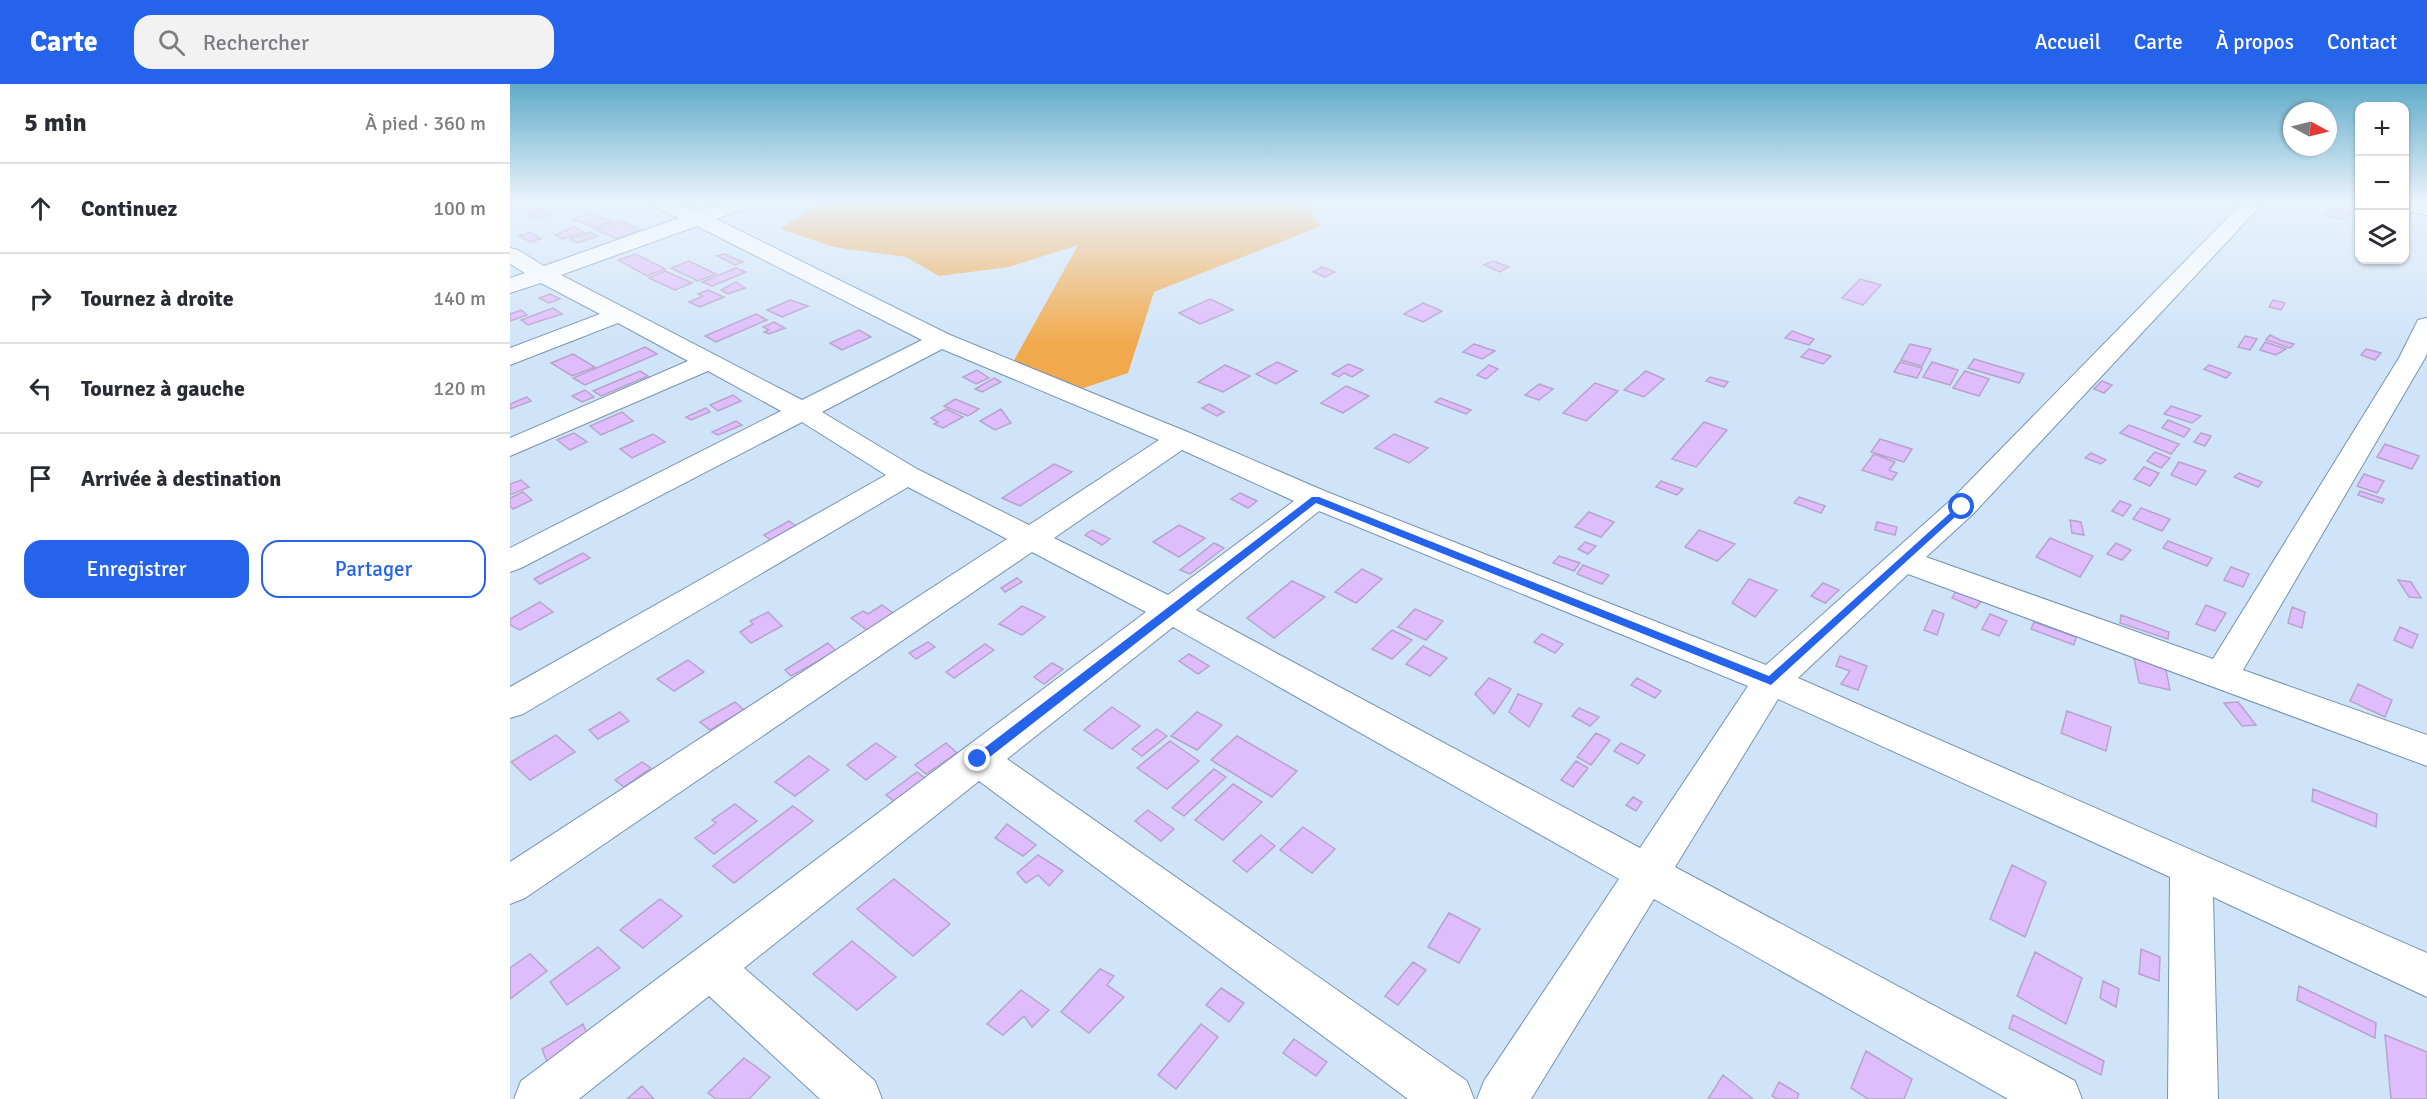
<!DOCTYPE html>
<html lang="fr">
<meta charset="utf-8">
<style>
body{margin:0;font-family:Signika,sans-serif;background:#f2f2f3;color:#2b2b33}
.controls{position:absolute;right:18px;top:18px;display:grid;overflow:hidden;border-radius:12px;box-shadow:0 2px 4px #0004}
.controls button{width:54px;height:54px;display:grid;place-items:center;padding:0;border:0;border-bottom:2px solid #e1e1e2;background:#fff;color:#2b2b33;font:30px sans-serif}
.compass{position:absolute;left:1773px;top:18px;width:54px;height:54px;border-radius:50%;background:#fff;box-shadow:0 2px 4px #0004;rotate:97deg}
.stop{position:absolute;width:18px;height:18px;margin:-14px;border:4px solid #2563eb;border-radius:50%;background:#fff}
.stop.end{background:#2563eb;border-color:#fff;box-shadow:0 2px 6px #0008}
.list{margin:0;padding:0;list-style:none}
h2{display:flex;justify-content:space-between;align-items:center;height:78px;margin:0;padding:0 24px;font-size:26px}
h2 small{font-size:20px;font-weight:400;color:#7c7c81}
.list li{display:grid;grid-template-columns:39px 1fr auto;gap:18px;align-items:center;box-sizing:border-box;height:90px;padding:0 24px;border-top:2px solid #e1e1e2}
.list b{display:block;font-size:22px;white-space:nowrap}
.list em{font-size:20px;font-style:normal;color:#7c7c81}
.actions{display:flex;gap:12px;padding:18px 24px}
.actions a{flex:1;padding:14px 0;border:2px solid #2563eb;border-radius:18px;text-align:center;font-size:21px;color:#2563eb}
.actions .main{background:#2563eb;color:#fff}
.icon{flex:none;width:33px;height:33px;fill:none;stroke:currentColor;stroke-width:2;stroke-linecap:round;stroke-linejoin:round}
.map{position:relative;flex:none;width:1917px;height:1015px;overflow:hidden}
header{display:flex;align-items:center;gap:36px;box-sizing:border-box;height:84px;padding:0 30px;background:#2563eb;color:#fff}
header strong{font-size:28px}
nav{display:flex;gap:33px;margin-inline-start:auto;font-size:21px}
.search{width:420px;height:54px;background:#f2f2f3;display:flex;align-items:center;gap:15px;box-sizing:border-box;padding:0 21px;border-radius:18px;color:#7c7c81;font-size:22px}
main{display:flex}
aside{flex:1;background:#fff}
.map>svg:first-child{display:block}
</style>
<header>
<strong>Carte</strong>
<div class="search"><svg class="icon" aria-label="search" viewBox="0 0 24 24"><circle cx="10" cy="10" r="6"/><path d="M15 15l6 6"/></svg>Rechercher</div>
<nav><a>Accueil</a><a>Carte</a><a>À propos</a><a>Contact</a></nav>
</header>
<main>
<aside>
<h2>5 min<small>À pied · 360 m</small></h2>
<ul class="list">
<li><svg class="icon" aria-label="ahead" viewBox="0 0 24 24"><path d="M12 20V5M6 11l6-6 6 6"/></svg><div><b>Continuez</b></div><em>100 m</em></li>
<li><svg class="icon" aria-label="right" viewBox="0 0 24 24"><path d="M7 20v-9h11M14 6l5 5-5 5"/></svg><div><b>Tournez à droite</b></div><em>140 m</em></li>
<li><svg class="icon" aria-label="left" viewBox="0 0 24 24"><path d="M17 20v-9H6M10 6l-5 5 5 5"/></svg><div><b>Tournez à gauche</b></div><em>120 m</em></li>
<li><svg class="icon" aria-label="arrive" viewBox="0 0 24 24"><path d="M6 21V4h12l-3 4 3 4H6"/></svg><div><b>Arrivée à destination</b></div></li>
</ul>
<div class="actions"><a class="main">Enregistrer</a><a>Partager</a></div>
</aside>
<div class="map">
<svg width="1917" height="1015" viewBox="0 0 1917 1015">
<rect width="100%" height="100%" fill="#d0e4f9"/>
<path fill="#f2a94c" d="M 313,118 L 795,118 L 811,142 L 644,208 L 618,289 L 565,307 L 502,280 L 568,161 L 499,183 L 429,192 L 396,173 L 324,163 L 270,145 Z"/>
<path fill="#dfbcfc" stroke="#b8a3ca" stroke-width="1.5" d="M 33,125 L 43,130 L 26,135 L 17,131 Z
M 1821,125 L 1841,130 L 1836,136 L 1816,131 Z
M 80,129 L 102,138 L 85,144 L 63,135 Z
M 111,137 L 131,146 L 107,155 L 87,146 Z
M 64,143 L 74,148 L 53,155 L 45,151 Z
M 20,148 L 31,155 L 20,158 L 9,152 Z
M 80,148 L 88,152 L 67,159 L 60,155 Z
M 126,170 L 155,185 L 137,192 L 108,176 Z
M 214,170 L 233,178 L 225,181 L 207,172 Z
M 179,177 L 206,190 L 188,197 L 161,184 Z
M 983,177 L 999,183 L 990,188 L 974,181 Z
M 812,183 L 825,188 L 815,193 L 803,188 Z
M 226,184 L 236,188 L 202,202 L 192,198 Z
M 155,187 L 182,199 L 165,206 L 139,194 Z
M 1350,195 L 1371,201 L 1353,221 L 1332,214 Z
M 226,198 L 235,204 L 218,210 L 211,206 Z
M 198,206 L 214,213 L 190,223 L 179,218 L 193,212 L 188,210 Z
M 40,210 L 50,215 L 39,219 L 29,214 Z
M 700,215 L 723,226 L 690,240 L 669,229 Z
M 280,216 L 298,222 L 272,233 L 257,226 Z
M 1763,216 L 1775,219 L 1771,226 L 1759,223 Z
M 913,219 L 932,227 L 913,238 L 894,230 Z
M 43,224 L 52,230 L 18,241 L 11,236 Z
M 11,226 L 17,231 L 0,237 L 0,230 Z
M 246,230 L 257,236 L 206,258 L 195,252 Z
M 264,238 L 275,244 L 259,250 L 254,248 L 259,246 L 253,243 Z
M 349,246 L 361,253 L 332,266 L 320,259 Z
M 1282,247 L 1304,255 L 1299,261 L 1275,254 Z
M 1760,251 L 1770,256 L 1784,260 L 1780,264 L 1756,256 Z
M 1735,252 L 1747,255 L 1740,266 L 1728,263 Z
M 1755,258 L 1776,265 L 1766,271 L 1750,266 Z
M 964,260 L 985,267 L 972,275 L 953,268 Z
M 1400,260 L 1421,265 L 1412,282 L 1391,276 Z
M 135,263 L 147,270 L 75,301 L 63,294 Z
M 1299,265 L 1321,272 L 1313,280 L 1291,273 Z
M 1856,265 L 1871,269 L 1865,276 L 1851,271 Z
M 63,270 L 85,283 L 62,292 L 41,279 Z
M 1464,275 L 1514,290 L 1509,299 L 1458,284 Z
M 767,278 L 787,287 L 766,300 L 746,290 Z
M 1390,278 L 1412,284 L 1407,294 L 1384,288 Z
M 1422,278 L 1448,286 L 1440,301 L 1413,293 Z
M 838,280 L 853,286 L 842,293 L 834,289 L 829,293 L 822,290 Z
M 715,281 L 740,292 L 713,308 L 688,298 Z
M 979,281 L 988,285 L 976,295 L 967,291 Z
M 1699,281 L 1721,289 L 1716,294 L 1694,285 Z
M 467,286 L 479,294 L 466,300 L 453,293 Z
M 130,287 L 138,292 L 91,312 L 83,307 Z
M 1136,287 L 1154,295 L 1134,313 L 1114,306 Z
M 1455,287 L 1479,295 L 1469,312 L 1443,304 Z
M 1200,293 L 1218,298 L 1214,303 L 1196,297 Z
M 484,294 L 491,298 L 472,308 L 465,305 Z
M 1592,297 L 1602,301 L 1594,309 L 1584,305 Z
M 1085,299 L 1108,307 L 1076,337 L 1053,329 Z
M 1029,300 L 1043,305 L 1029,316 L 1015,311 Z
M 836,302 L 859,312 L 833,329 L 811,319 Z
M 75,306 L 84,313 L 72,318 L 62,312 Z
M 223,311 L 231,317 L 208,327 L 200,321 Z
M 17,313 L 21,317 L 0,325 L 0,320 Z
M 930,314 L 961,326 L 956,330 L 925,318 Z
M 445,315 L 469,325 L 458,332 L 434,322 Z
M 699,320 L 714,328 L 707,332 L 692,324 Z
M 1661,322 L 1691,332 L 1682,339 L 1654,330 Z
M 196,324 L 200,328 L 181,336 L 176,333 Z
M 436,325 L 453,333 L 433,344 L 424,340 L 428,338 L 421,334 Z
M 491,325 L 501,339 L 485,346 L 470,337 Z
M 112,328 L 123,337 L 91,351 L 80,342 Z
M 1658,336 L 1680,345 L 1674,353 L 1652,344 Z
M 226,337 L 232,341 L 208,351 L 202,348 Z
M 1194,338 L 1217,346 L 1186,383 L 1162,375 Z
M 1619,341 L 1669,360 L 1661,370 L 1610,349 Z
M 64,349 L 77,358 L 60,366 L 47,356 Z
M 1691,349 L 1701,352 L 1695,362 L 1684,358 Z
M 143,350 L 155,358 L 122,374 L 110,365 Z
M 884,350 L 918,364 L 899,379 L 865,364 Z
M 1370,355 L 1402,365 L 1394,378 L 1361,368 Z
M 1875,360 L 1909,372 L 1902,385 L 1867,373 Z
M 1645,368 L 1660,374 L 1651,384 L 1637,377 Z
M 1581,369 L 1596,376 L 1591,380 L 1575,374 Z
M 1364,370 L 1385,378 L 1379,386 L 1387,389 L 1382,396 L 1352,386 Z
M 1669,378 L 1696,387 L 1686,401 L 1661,391 Z
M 544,380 L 562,388 L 510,422 L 492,414 Z
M 1634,383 L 1649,389 L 1640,402 L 1624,395 Z
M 1729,389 L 1752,398 L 1748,403 L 1724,393 Z
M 1854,390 L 1874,397 L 1867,409 L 1847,402 Z
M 11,396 L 19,403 L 0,411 L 0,400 Z
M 1151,397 L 1173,405 L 1167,411 L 1146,403 Z
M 1850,407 L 1874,415 L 1872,419 L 1848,411 Z
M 13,408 L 22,416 L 3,425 L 0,422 L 0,414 Z
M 730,409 L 747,417 L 738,424 L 721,415 Z
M 1289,413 L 1315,422 L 1311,429 L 1284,419 Z
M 1610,417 L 1621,421 L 1613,432 L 1602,427 Z
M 1631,424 L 1660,435 L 1652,447 L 1623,435 Z
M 1079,428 L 1104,438 L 1091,453 L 1065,443 Z
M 1560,436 L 1571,438 L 1574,451 L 1562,449 Z
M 279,437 L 286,442 L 261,456 L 254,451 Z
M 1367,438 L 1387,443 L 1385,451 L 1365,446 Z
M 669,441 L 695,454 L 669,473 L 643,458 Z
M 582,446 L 600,455 L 592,461 L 575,451 Z
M 1189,446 L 1225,460 L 1207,477 L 1175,463 Z
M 1540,454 L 1583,472 L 1570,493 L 1526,473 Z
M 1658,457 L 1702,474 L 1697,482 L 1653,464 Z
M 1075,458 L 1086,462 L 1078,470 L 1068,465 Z
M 704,459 L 714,464 L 680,490 L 670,486 Z
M 1606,459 L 1621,466 L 1612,476 L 1597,470 Z
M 73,469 L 80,474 L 30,500 L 24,495 Z
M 1049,472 L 1070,479 L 1064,487 L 1043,479 Z
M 1073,481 L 1099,491 L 1092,500 L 1067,490 Z
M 1721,483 L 1739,490 L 1733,503 L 1714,496 Z
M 852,485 L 872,495 L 846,519 L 825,508 Z
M 507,494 L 512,498 L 495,508 L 491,504 Z
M 1239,495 L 1267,506 L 1245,533 L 1222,519 Z
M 1888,496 L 1901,498 L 1911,514 L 1899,513 Z
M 782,497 L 815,513 L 764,554 L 737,534 Z
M 1313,499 L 1329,506 L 1315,519 L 1301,512 Z
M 1446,507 L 1471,517 L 1466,524 L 1442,514 Z
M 30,518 L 43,528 L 10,546 L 0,541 L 0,535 Z
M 372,521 L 383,529 L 357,546 L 341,534 L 353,527 L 358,530 Z
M 1696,521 L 1716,529 L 1705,547 L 1686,540 Z
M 512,522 L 535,533 L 512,551 L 489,540 Z
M 1782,523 L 1795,528 L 1792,544 L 1778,539 Z
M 905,525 L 933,537 L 916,556 L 888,543 Z
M 1423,526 L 1434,530 L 1427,551 L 1414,546 Z
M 258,528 L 272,542 L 241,559 L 230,548 L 243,540 L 240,537 Z
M 1480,530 L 1497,537 L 1489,552 L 1472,545 Z
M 1611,531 L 1659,548 L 1658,555 L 1610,539 Z
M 1524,538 L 1566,553 L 1564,561 L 1521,545 Z
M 1890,543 L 1908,551 L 1902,564 L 1884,556 Z
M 882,546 L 902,556 L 882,575 L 862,565 Z
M 1032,550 L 1053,560 L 1045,569 L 1024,558 Z
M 418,558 L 425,563 L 406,575 L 399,569 Z
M 318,559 L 326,567 L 281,592 L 275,586 Z
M 475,560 L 484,566 L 444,594 L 436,588 Z
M 913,562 L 937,574 L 920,592 L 896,580 Z
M 679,570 L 699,582 L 688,590 L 669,577 Z
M 1330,572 L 1357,582 L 1348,606 L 1331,600 L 1340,587 L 1326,582 Z
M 1624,574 L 1655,581 L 1660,606 L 1629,599 Z
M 178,576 L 194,588 L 164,607 L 147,595 Z
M 542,579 L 553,585 L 534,600 L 524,593 Z
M 979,594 L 1001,605 L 984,630 L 965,610 Z
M 1127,594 L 1151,607 L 1145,614 L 1121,601 Z
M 1848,600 L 1882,616 L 1875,633 L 1840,617 Z
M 1008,610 L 1032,620 L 1019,643 L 999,628 Z
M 225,618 L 234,626 L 200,646 L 190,638 Z
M 1728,618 L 1746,641 L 1732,642 L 1714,619 Z
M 602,623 L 630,642 L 602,665 L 574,646 Z
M 1069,624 L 1089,633 L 1080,642 L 1062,632 Z
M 1557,627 L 1601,643 L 1596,667 L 1551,649 Z
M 110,628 L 119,637 L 88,655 L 79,646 Z
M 687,628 L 712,641 L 687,666 L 661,652 Z
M 647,645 L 657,652 L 632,672 L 622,665 Z
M 1086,649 L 1100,656 L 1081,681 L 1067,673 Z
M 46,651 L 65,668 L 20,696 L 1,678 Z
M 727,652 L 787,687 L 762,713 L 701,676 Z
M 660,657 L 689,677 L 657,705 L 627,684 Z
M 366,659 L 386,673 L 356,696 L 337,681 Z
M 436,659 L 447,669 L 416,690 L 405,681 Z
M 1111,659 L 1135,671 L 1128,680 L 1104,667 Z
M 299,672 L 319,686 L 285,712 L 265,698 Z
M 1066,677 L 1078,684 L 1063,703 L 1051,696 Z
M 132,678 L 141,684 L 114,703 L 105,696 Z
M 704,685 L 716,693 L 674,732 L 662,724 Z
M 407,688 L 415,694 L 384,717 L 376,711 Z
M 723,700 L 752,718 L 713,756 L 685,736 Z
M 1803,705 L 1867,730 L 1866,743 L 1802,717 Z
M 1123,713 L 1132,718 L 1126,727 L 1116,721 Z
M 225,720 L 247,737 L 204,770 L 185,754 L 206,739 L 202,736 Z
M 283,722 L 303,737 L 224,799 L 203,782 Z
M 638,726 L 664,745 L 651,757 L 625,737 Z
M 497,740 L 526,761 L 513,772 L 485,754 Z
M 793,743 L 825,765 L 802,789 L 770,766 Z
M 751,751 L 765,762 L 737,788 L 723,777 Z
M 528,771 L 553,787 L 539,802 L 528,791 L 516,799 L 507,789 Z
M 1502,781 L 1536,798 L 1515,853 L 1480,835 Z
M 384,795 L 440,840 L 403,872 L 347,825 Z
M 150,815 L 172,832 L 133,864 L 110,846 Z
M 939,829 L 970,845 L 949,879 L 918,863 Z
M 342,857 L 386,893 L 347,926 L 303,890 Z
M 88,863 L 110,884 L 57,921 L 40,898 Z
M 1631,865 L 1650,873 L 1649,897 L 1629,890 Z
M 1525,868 L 1572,894 L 1556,940 L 1507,912 Z
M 20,870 L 37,887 L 0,915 L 0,884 Z
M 903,878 L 916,886 L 888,921 L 875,912 Z
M 590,885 L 604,892 L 597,901 L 614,913 L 579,949 L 551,928 Z
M 1593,897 L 1609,905 L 1606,923 L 1590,914 Z
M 1789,902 L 1866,939 L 1865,954 L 1787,916 Z
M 711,904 L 734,919 L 719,938 L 696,921 Z
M 511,906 L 539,926 L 522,943 L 514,932 L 493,951 L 477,940 Z
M 1503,931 L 1594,977 L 1591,991 L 1499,944 Z
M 73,940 L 79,955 L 38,980 L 32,965 Z
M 691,940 L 708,953 L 666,1005 L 648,991 Z
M 1875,951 L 1917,968 L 1917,1015 L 1881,1015 Z
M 784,955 L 817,978 L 806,992 L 773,969 Z
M 1356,967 L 1402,995 L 1394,1015 L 1358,1015 L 1341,1004 Z
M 234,974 L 260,993 L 239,1015 L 206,1015 L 198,1009 Z
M 1213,991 L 1243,1015 L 1198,1015 Z
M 1269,998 L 1289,1010 L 1287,1015 L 1267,1015 L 1262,1012 Z
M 132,1002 L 144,1015 L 117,1015 Z"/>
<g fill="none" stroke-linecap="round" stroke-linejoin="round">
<defs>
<path id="minor" d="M 139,118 L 166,118 L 189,127 L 216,118 L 244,118 L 241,122 L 206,135 L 440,251 L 680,349 L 817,408 L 1256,581 L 1441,416 L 1733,118 L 1754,118 L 1463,430 L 1416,473 L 1703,575 L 1889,274 L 1908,236 L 1917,234 L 1917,269 L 1915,274 L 1733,586 L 1917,651 L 1917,682 L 1398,490 L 1288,594 L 1917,869 L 1917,913 L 1703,813 L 1708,1015 L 1658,1015 L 1660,793 L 1268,615 L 1165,783 L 1565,997 L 1572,1015 L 1498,1015 L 1144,815 L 1021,1015 L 967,1015 L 974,997 L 1109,795 L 663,543 L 497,675 L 957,997 L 964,1015 L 898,1015 L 469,697 L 234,884 L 365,997 L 372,1015 L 310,1015 L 199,912 L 69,1015 L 4,1015 L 11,997 L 636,528 L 522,468 L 15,814 L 0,820 L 0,778 L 497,455 L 398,403 L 13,630 L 0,634 L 0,603 L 376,391 L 292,338 L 11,484 L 0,488 L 0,464 L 271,327 L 198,287 L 0,372 L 0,354 L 178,277 L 108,239 L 0,281 L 0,264 L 90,230 L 31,199 L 0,209 L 0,194 L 15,189 L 0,180 L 0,164 L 8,166 L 34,182 L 169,134 L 142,122 ZM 187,142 L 412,256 L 292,316 L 51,191 ZM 432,265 L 649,356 L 519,441 L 407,385 L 312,328 ZM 672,366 L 784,417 L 658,511 L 544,454 ZM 809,427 L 1238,602 L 1130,764 L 686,526 Z
M 1894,118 L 1917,119 L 1917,131 L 1894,126 Z"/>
</defs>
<use href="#minor" stroke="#7493b2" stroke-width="2"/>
<use href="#minor" fill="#fff" fill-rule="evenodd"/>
</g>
<linearGradient id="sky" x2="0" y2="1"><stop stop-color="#60abc8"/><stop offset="0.45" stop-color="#eaf3fc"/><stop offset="1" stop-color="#eaf3fc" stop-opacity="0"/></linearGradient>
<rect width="1917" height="260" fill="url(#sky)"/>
<path fill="#2563eb" d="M 802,413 L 809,413 L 1259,592 L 1449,421 L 1456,423 L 1261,601 L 806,419 L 472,679 L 464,679 L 464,672 Z"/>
</svg>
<div class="controls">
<button>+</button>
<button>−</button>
<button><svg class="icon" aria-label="layers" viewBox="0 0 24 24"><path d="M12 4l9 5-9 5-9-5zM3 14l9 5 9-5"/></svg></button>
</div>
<svg class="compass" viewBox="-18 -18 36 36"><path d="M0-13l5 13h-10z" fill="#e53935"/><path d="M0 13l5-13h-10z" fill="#7c7c81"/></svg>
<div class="stop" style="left:1452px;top:423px"></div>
<div class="stop end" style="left:468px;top:675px"></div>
</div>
</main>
